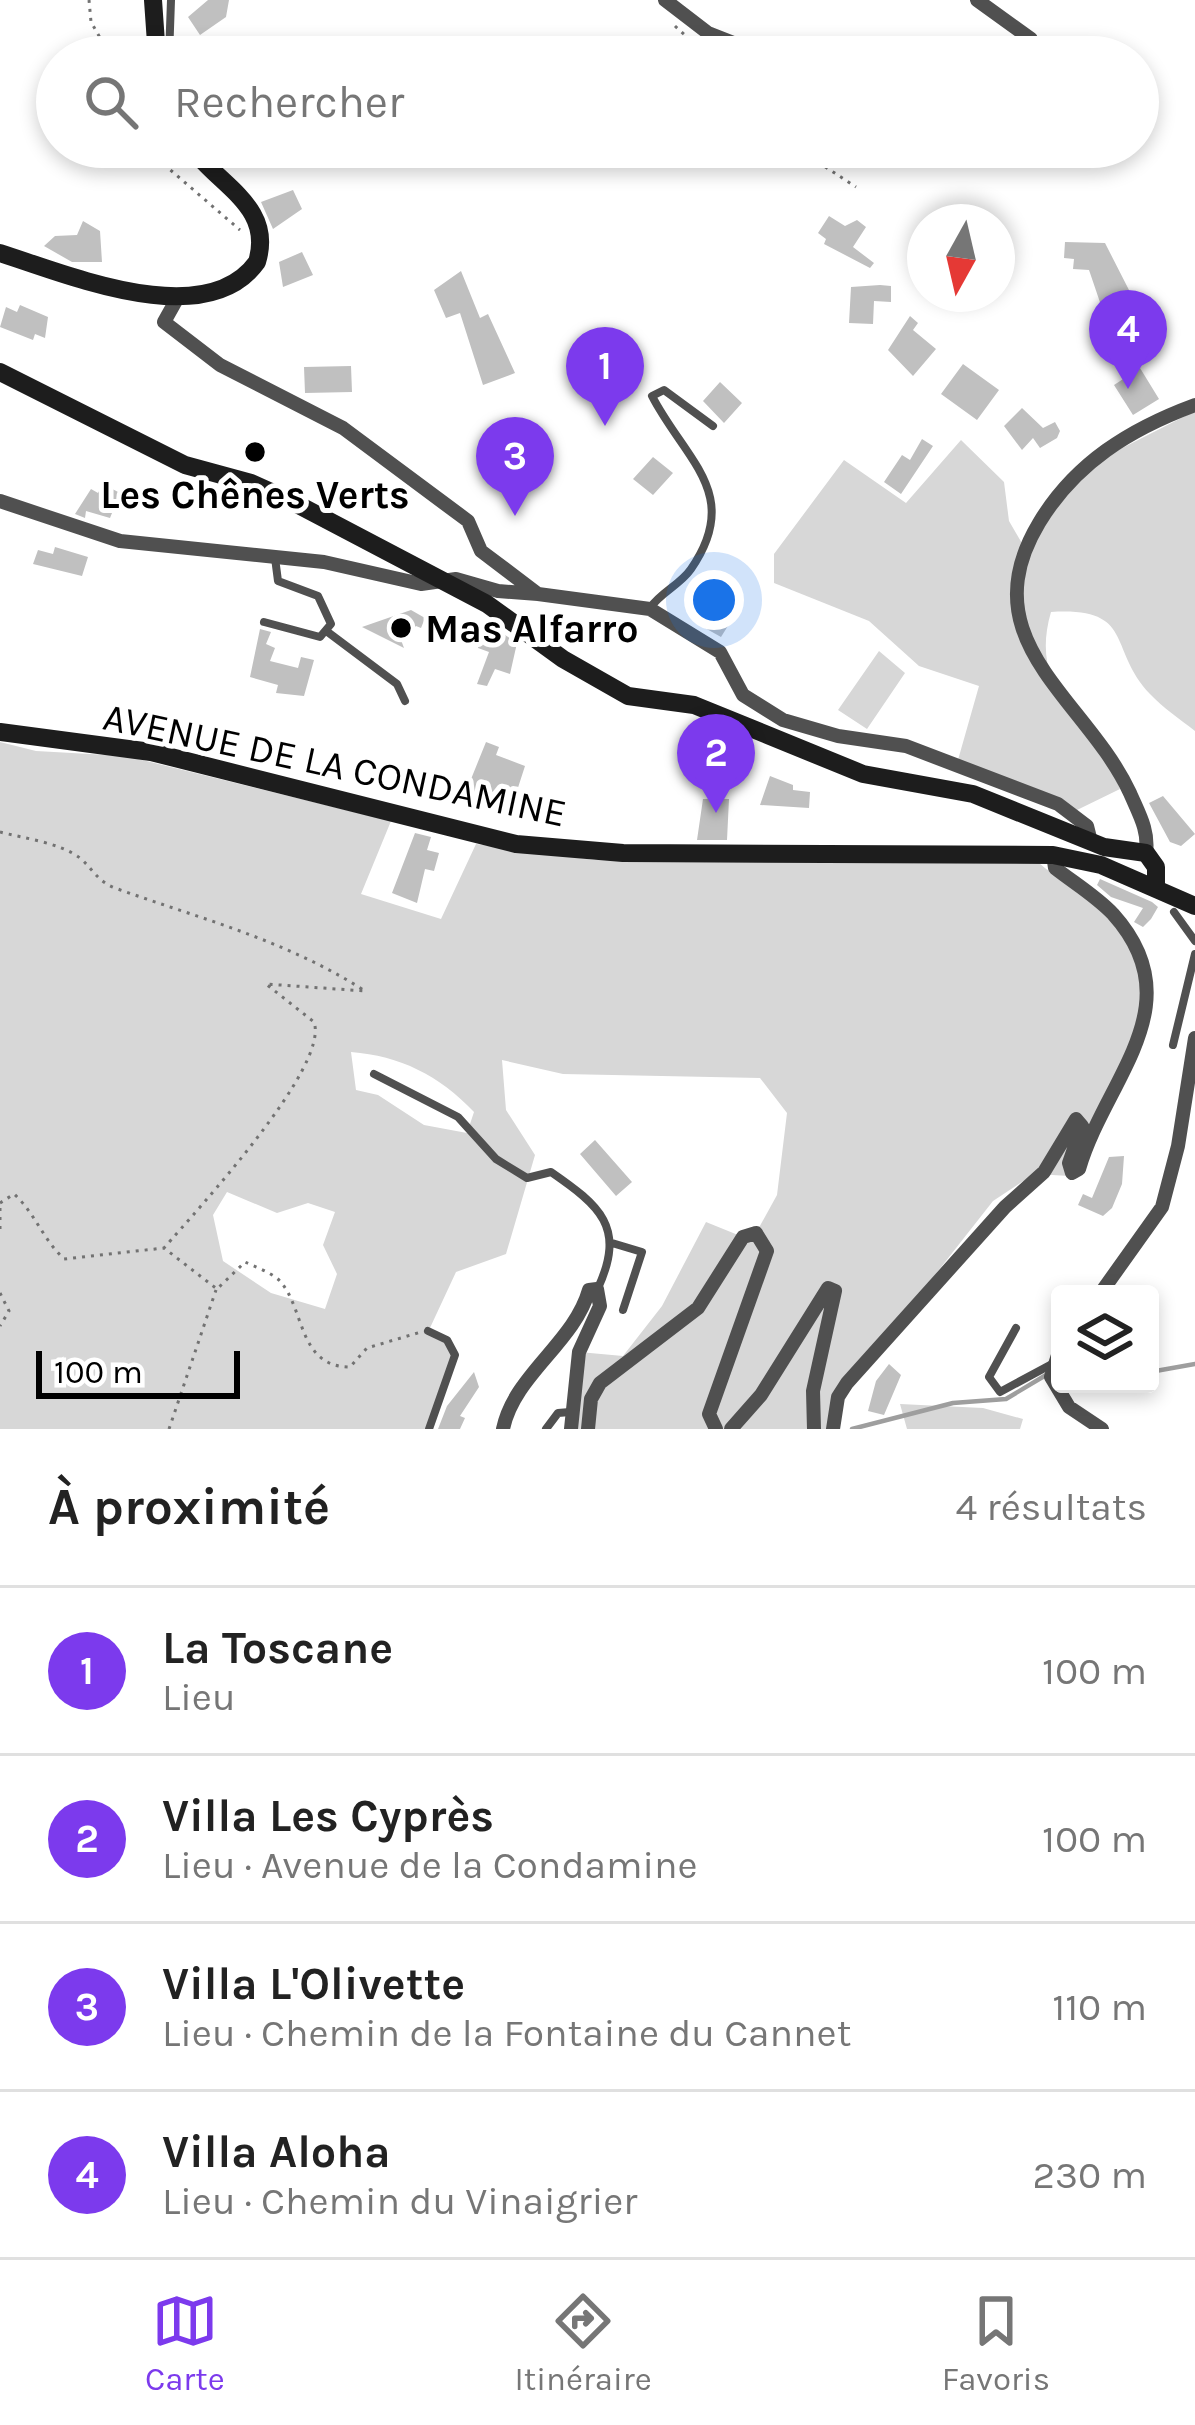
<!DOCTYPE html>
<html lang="fr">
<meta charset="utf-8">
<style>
body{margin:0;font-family:Karla,sans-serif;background:#f6f6f6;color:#222}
.controls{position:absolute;right:36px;bottom:36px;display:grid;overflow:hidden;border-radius:12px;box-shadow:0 6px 18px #0003}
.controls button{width:108px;height:108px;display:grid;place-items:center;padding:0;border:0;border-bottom:3px solid #e0e0e0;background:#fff;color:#222;font:60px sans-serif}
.compass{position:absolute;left:907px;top:204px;width:108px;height:108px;border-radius:50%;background:#fff;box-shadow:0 6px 18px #0003;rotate:188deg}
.scale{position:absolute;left:36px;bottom:30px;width:204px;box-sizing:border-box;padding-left:12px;border:6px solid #000;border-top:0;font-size:33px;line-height:42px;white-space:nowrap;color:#000;-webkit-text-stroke:9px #fff;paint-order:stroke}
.you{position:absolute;left:714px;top:600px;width:42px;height:42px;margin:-30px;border:9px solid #fff;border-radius:50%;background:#1a73e8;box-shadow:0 0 0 18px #1a73e833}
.badge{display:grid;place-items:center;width:78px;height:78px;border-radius:50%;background:#7c3aed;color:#fff;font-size:39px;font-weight:700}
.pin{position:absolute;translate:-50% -99px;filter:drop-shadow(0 3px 6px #0008)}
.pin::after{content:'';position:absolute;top:63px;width:42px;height:36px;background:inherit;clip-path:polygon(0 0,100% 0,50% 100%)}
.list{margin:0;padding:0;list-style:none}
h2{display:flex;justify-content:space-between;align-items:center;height:156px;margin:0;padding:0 48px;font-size:51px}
h2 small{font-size:39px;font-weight:400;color:#767676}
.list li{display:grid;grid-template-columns:78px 1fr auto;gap:36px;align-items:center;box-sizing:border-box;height:168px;padding:0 48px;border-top:3px solid #e0e0e0}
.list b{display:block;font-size:45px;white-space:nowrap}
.list p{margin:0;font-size:39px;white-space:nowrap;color:#767676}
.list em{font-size:39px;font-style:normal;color:#767676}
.icon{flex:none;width:66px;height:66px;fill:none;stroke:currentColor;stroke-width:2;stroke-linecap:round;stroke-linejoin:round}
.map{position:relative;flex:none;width:1195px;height:1429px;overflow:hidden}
.search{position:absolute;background:#fff;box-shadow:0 6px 18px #0003;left:36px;right:36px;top:36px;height:132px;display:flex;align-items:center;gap:30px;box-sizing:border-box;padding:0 42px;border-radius:66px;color:#767676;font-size:45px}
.sheet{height:828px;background:#fff}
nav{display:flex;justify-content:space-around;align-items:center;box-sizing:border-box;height:168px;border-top:3px solid #e0e0e0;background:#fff;font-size:33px;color:#767676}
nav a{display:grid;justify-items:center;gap:6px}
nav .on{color:#7c3aed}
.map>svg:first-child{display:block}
</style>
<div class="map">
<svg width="1195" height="1429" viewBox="0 0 1195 1429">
<rect width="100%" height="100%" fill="#fff"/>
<path fill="#d7d7d7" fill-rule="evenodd" d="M 1195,411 L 1195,731 C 1180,719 1163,708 1150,694 C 1107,649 1136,607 1051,612 C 1027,694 1092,722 1120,789 L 1077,810 L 956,767 L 979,686 L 919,666 L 869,621 L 774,583 L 774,554 L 844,460 L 906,503 L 961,440 L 1004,482 L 1009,521 L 1027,552 L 1085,467 Z
M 879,651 L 905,673 L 867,729 L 838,710 Z
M 0,742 L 36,751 L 126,756 L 391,821 L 361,894 L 441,919 L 476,844 L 594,860 L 1039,863 C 1056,879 1077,886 1094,900 C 1122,923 1145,973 1147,1009 L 1070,1176 L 1034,1174 L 993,1201 L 839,1397 L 833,1429 L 571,1429 L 579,1352 L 623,1356 L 662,1306 L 706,1222 L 743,1237 L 756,1233 L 777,1195 L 787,1113 L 760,1078 L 563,1074 L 502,1060 L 506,1110 L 535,1155 L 506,1254 L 456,1272 L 429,1330 L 447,1340 L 454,1366 L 429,1429 L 0,1429 ZM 351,1052 C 400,1056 439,1075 474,1112 L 467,1133 L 424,1125 L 378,1095 L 356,1090 ZM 227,1192 L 277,1213 L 308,1203 L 335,1212 L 323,1245 L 337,1274 L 325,1309 L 271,1293 L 223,1261 L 213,1215 Z
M 900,1404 L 983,1408 L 1023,1419 L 1020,1429 L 907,1429 Z"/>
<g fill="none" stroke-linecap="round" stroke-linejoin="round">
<path stroke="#9e9e9e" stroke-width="4.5" d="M 1150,1372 L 1195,1364
M 852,1429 L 953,1403 L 1006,1399 L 1046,1375"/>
</g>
<path fill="#c0c0c0" d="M 208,0 L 229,0 L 226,17 L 200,35 L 188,17 Z
M 293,190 L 302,209 L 273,229 L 261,202 Z
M 829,216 L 845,226 L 857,220 L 866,227 L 853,247 L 874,263 L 870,268 L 824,244 L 826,239 L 818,233 Z
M 83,221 L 100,231 L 102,262 L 72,262 L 44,246 L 55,236 L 77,235 Z
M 1065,242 L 1105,243 L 1129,290 L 1136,325 L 1106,338 L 1098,320 L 1105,317 L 1089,270 L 1073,269 L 1074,259 L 1064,258 Z
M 302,252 L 313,275 L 283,287 L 279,262 Z
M 461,271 L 480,318 L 488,314 L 515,373 L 483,385 L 460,313 L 446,318 L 434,290 Z
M 880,285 L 891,286 L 891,302 L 874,301 L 873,324 L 849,323 L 851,287 Z
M 20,305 L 48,317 L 45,338 L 35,334 L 33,340 L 0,327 L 6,307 L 17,312 Z
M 910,316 L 918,323 L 913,330 L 936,349 L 913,376 L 888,350 Z
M 963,364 L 999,390 L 977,420 L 941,394 Z
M 351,366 L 352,392 L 305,393 L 304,367 Z
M 1140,368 L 1159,399 L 1133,415 L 1114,385 Z
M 720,382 L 742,403 L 724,423 L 703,401 Z
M 1022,408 L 1043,428 L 1055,422 L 1060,431 L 1057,438 L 1040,448 L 1033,438 L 1022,450 L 1004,426 Z
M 922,439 L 933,446 L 901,494 L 884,482 L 902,455 L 910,460 Z
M 653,457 L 673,473 L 653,495 L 633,479 Z
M 103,484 L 120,493 L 110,518 L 86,511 L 85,518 L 75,514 L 91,489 L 98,493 Z
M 55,547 L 88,557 L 82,576 L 33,564 L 38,550 L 53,554 Z
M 721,600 L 736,613 L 721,637 L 696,623 Z
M 411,610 L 425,618 L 421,628 L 416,626 L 401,640 L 404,648 L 362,627 Z
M 260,629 L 271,632 L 266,644 L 275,648 L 270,661 L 298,668 L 301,657 L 314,660 L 304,696 L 276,693 L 278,685 L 250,677 Z
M 499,631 L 517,643 L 510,674 L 495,669 L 487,686 L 477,684 L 489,652 L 478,648 L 481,633 L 497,638 Z
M 486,742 L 499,747 L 496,755 L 525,766 L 514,800 L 484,789 L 482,794 L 467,789 Z
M 770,776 L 793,785 L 793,790 L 810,792 L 809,808 L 760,805 Z
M 1163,796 L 1195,834 L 1181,846 L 1170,842 L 1149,803 Z
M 703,799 L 729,799 L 727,840 L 697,840 Z
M 415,833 L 431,837 L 427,850 L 439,853 L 434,871 L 425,869 L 417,903 L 392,893 Z
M 1100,879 L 1152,902 L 1158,907 L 1151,919 L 1143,927 L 1134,922 L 1143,908 L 1111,897 L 1097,885 Z
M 595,1140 L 632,1182 L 616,1196 L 580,1154 Z
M 1124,1156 L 1122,1184 L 1112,1208 L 1103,1216 L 1078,1205 L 1083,1194 L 1092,1198 L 1109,1157 Z
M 889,1364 L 901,1375 L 884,1415 L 868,1411 L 876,1381 Z
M 474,1372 L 479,1387 L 460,1416 L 465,1418 L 460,1429 L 438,1429 L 447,1406 Z"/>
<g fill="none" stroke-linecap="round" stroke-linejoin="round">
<path stroke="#727272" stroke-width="3" stroke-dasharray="3 6" stroke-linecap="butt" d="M 89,0 L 91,22 L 111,57
M 675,26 L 709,57
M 157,147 L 167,167 L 240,230
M 795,147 L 856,187
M 0,832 C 23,838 61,843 80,858 C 93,869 97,881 115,888 C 201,919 286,940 365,991 L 266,984 L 314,1022 C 330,1067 196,1211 164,1248
M 0,1203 L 14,1194 C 35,1213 42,1238 64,1259 L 164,1248 L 217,1289 L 245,1262 C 255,1267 271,1272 280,1281 C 305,1309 298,1367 350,1367 L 367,1348 L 421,1332
M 0,1229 L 0,1207
M 0,1293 L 9,1311 L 0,1326
M 169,1429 L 216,1290"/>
<path stroke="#505050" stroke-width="8" d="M 169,57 L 171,0
M 650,608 C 661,592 680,585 691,569 C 743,494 685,460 652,396 L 664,390 L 713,426
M 264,622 L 320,637 L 331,624 L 318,596 L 278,581 L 275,558
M 329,633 L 397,684 L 405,701
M 1174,912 L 1195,941
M 1173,1045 L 1195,954
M 374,1074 L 458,1117 L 496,1159 L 527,1178 L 551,1172 C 600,1206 626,1227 598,1288
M 612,1243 L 642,1252 L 623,1310
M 1016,1328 L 989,1377 L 1000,1392 L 1052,1364
M 428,1331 L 447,1340 L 455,1355 L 429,1429
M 546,1429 L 558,1413 L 570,1412"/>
<path stroke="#505050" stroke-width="14" d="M 665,0 L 708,33 L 769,57
M 977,0 L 1031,39 L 1033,57
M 178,297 L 164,322 L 220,365 L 343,428 L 468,521 L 481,551 L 538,594 L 650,609 L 720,652 L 743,695 L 783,720 L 838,736 L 906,746 L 1058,804 L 1087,826 L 1091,842
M 0,501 L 120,541 L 324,562 L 421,584 L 456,579 L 498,591 L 538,594
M 1146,853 C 1149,830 1139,814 1130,793 C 1086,698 968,641 1039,523 C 1075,463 1130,429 1195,405
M 1100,1294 L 1162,1207 L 1178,1146 L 1195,1038
M 1060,1349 L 1051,1377 L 1069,1407 L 1102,1429
M 503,1429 C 514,1375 574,1343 589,1290 L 597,1289 L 600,1306 L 579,1352 L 571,1429
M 588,1429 L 591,1399 L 600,1383 L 698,1308 L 743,1237 L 756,1233 L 767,1251 L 709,1414 L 716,1429
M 731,1429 L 761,1395 L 828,1288 L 835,1291 L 813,1391 L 814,1429
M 833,1429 L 838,1397 L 847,1383 L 1005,1207 L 1044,1172 L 1076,1119 L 1082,1126 L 1069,1163 L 1072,1173 L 1079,1169 C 1105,1079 1195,1005 1113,914 C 1096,896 1074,883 1055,868 L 1053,855"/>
<path stroke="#1d1d1d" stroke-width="18" d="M 153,0 L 157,57
M 0,253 C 69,275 206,333 257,262 C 274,206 219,186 191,147
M 0,372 L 185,465 L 251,483 L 291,501 L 487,604 L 563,659 L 628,696 L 694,705 L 863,774 L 973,794 L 1104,847 L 1146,853 L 1156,867 L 1156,886
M 0,732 L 151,752 L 516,844 L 623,853 L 1053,855 L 1101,865 L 1195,906"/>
</g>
<g fill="#000" stroke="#fff" stroke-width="4.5">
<circle cx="255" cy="452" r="12"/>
<circle cx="401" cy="628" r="12"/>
</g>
<g text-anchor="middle" stroke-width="10" stroke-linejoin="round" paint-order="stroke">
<g font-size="39" font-weight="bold" fill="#000" stroke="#fff">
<text x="255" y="508">Les Chênes Verts</text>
<text x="425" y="642" text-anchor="start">Mas Alfarro</text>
</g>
<g font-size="39" fill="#000" stroke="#fff">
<text transform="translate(335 764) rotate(12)" y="14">AVENUE DE LA CONDAMINE</text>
</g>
</g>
</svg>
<div class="controls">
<button><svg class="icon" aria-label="layers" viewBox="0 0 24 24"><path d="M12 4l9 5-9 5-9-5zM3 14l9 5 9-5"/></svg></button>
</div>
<svg class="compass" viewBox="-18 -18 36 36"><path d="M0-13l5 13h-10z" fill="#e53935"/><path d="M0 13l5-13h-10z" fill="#767676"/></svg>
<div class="scale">100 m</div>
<div class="you"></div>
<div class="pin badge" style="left:605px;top:426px">1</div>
<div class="pin badge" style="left:716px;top:813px">2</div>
<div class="pin badge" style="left:515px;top:516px">3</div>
<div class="pin badge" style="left:1128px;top:389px">4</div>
<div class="search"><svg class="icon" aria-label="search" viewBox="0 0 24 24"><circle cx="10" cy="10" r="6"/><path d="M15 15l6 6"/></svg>Rechercher</div>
</div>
<section class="sheet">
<h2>À proximité<small>4 résultats</small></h2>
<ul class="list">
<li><span class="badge">1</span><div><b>La Toscane</b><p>Lieu</p></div><em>100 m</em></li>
<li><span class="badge">2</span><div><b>Villa Les Cyprès</b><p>Lieu · Avenue de la Condamine</p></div><em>100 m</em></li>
<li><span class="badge">3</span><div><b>Villa L'Olivette</b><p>Lieu · Chemin de la Fontaine du Cannet</p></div><em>110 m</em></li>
<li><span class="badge">4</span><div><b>Villa Aloha</b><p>Lieu · Chemin du Vinaigrier</p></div><em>230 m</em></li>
</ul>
</section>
<nav>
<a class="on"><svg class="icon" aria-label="map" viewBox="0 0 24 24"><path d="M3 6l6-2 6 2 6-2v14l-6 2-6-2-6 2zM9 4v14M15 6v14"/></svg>Carte</a>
<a><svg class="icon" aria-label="directions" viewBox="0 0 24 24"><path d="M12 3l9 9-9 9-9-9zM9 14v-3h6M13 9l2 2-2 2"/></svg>Itinéraire</a>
<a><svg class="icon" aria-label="saved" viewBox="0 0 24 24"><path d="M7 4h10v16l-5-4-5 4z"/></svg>Favoris</a>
</nav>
